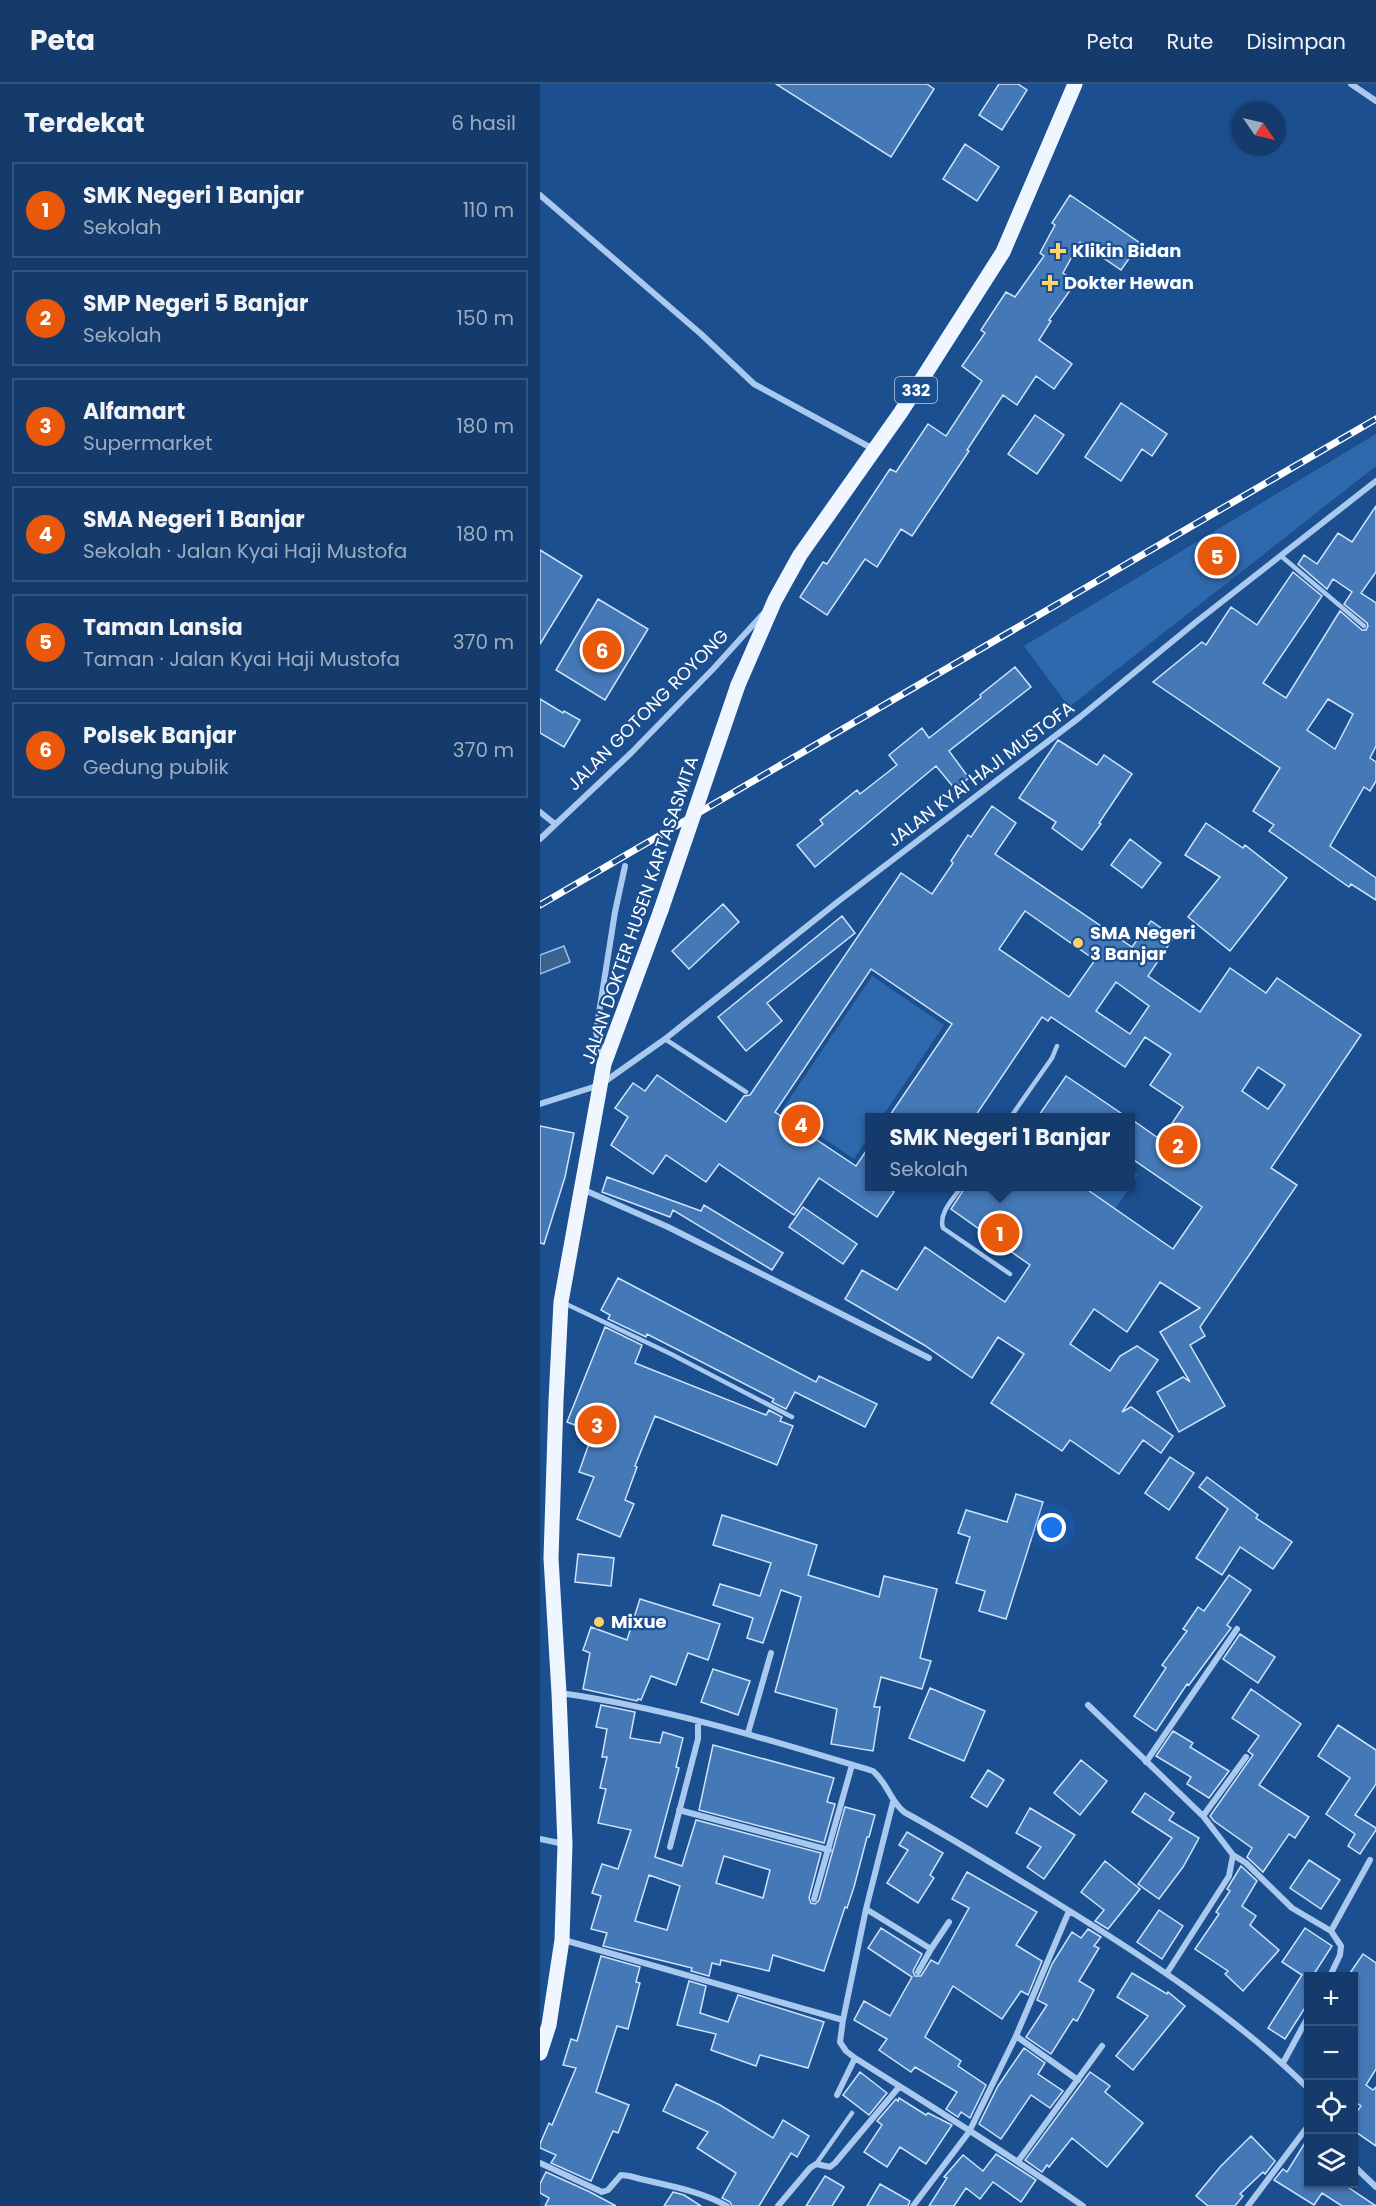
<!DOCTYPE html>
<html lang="id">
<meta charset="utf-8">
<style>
body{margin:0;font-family:Poppins,sans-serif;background:#214673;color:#f1f3f6}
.controls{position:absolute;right:18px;bottom:18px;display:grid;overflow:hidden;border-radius:0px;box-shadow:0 2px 4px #0004}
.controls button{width:54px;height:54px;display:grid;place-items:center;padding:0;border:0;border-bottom:2px solid #33557e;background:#143b6b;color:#f1f3f6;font:30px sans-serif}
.compass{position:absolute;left:692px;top:18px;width:54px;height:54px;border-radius:50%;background:#143b6b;box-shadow:0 2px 4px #0004;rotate:124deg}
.you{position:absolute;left:512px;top:1444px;width:21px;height:21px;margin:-15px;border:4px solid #fff;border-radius:50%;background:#1a73e8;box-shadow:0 0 0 9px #1a73e833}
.badge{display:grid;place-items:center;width:39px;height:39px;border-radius:50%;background:#ea580c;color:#fff;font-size:20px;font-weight:700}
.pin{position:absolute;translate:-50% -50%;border:3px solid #fff;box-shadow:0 2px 6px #0006}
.popup{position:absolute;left:325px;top:1029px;width:270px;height:78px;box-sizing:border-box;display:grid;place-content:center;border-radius:0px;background:#143b6b;filter:drop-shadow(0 2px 4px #0005);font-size:20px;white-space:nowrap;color:#9dadc1}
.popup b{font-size:22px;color:#f1f3f6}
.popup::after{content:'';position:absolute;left:50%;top:100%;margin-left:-12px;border:12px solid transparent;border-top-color:#143b6b}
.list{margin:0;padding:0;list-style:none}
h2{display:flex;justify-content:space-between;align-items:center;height:78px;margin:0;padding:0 24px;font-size:26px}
h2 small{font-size:20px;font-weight:400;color:#9dadc1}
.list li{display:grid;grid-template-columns:39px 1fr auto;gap:18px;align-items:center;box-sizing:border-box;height:96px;margin:0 12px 12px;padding:0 12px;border:2px solid #33557e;border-radius:0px}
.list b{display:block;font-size:22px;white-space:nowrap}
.list p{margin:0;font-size:20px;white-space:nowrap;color:#9dadc1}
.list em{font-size:20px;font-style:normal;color:#9dadc1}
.icon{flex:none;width:33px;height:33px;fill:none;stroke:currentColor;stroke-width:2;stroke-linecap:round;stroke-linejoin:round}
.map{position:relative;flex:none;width:836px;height:2122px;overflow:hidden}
header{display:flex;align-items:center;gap:36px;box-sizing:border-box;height:84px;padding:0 30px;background:#143b6b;border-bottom:2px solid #33557e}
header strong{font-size:28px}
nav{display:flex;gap:33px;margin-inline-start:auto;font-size:21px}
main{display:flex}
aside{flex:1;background:#143b6b}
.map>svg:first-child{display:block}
</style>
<header>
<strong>Peta</strong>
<nav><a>Peta</a><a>Rute</a><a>Disimpan</a></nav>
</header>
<main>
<aside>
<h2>Terdekat<small>6 hasil</small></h2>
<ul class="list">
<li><span class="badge">1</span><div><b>SMK Negeri 1 Banjar</b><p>Sekolah</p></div><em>110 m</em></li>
<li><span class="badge">2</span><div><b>SMP Negeri 5 Banjar</b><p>Sekolah</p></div><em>150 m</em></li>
<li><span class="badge">3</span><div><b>Alfamart</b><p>Supermarket</p></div><em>180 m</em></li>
<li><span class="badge">4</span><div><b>SMA Negeri 1 Banjar</b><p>Sekolah · Jalan Kyai Haji Mustofa</p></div><em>180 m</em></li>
<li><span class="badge">5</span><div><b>Taman Lansia</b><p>Taman · Jalan Kyai Haji Mustofa</p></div><em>370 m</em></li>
<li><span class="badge">6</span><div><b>Polsek Banjar</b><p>Gedung publik</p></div><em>370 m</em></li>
</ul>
</aside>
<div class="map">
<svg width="836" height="2122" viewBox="0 0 836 2122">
<rect width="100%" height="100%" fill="#1b4f8f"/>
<path fill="#2e69ad" d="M 836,350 L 836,382 L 529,623 L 484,562 Z
M 332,892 L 404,941 L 342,1033 L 330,1034 L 329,1052 L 314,1075 L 242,1026 Z
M 591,1086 L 598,1091 L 575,1125 L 542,1103 L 590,1102 Z"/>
<path fill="#3c6290" stroke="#9cc4f0" stroke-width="1.5" d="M 24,862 L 30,878 L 0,890 L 0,871 Z"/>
<path fill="#4478b7" stroke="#cfe3fa" stroke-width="1.5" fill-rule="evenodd" d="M 236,0 L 387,0 L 394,5 L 351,73 Z
M 459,0 L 478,0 L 487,6 L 462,46 L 439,31 Z
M 425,60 L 459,83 L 437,117 L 403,95 Z
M 530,111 L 600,159 L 581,186 L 540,158 L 523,189 L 536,198 L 509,236 L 511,237 L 499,256 L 532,280 L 514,305 L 496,292 L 477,321 L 463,311 L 427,366 L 429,367 L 372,452 L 361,445 L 337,483 L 325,475 L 287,531 L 260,513 L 283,478 L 287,480 L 350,385 L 356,388 L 388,340 L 406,352 L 442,297 L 422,282 L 445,249 L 441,246 L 466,208 L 475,213 L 504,172 L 500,169 L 515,141 L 512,139 Z
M 581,319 L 627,350 L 612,372 L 602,365 L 581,397 L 545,373 Z
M 495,331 L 524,351 L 497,390 L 468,370 Z
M 836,422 L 836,488 L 821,509 L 836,519 L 836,662 L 830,674 L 836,678 L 836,697 L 830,707 L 824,703 L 790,762 L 836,794 L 836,816 L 811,800 L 809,803 L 729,747 L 734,741 L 713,727 L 740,684 L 613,598 L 662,558 L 666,561 L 691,523 L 717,541 L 753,488 L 782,512 L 723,599 L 746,614 L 800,527 L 822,546 L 826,546 L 828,542 L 827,539 L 804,520 L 812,508 L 793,495 L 787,505 L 758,480 L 764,471 L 777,480 L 798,449 L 812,458 ZM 788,615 L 813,630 L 795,665 L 767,646 Z
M 0,466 L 42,492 L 0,560 Z
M 58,515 L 108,545 L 65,616 L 16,586 Z
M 475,583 L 491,603 L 409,667 L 429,694 L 415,705 L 396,682 L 275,783 L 257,761 L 283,740 L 280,736 L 317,706 L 320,710 L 357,681 L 349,671 L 382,644 L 389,654 L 441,613 L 440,611 Z
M 0,615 L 23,629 L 24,627 L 40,636 L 24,663 L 0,649 Z
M 518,656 L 557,681 L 564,671 L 592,690 L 559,739 L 561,740 L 542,766 L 512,744 L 516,738 L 479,714 Z
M 452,722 L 476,739 L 455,770 L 592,863 L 611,837 L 634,853 L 608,892 L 660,928 L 690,884 L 726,909 L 737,894 L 821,951 L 731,1084 L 757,1101 L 660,1243 L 665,1252 L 650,1261 L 685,1322 L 639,1348 L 617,1308 L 643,1293 L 650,1298 L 620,1248 L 660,1224 L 620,1198 L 587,1248 L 554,1225 L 530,1260 L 570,1287 L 580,1272 L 597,1262 L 618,1276 L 582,1328 L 591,1323 L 633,1352 L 621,1369 L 603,1356 L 579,1390 L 530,1356 L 522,1367 L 451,1319 L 484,1270 L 458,1253 L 432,1294 L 384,1261 L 305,1215 L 322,1186 L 357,1206 L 385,1163 L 465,1218 L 490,1181 L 411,1125 L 426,1102 L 542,1102 L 633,1165 L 662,1123 L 591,1074 L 591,1035 L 621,1056 L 643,1023 L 610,1001 L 631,970 L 605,953 L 585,983 L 511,933 L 508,937 L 502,933 L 434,1034 L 348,1034 L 412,940 L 331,885 L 235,1028 L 316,1082 L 330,1061 L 330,1102 L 346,1102 L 354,1108 L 337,1133 L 279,1094 L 254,1131 L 179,1080 L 166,1098 L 126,1071 L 113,1090 L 71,1061 L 88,1033 L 75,1024 L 93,999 L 105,1007 L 117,991 L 186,1038 L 204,1012 L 210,1011 L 361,789 L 392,810 L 413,779 L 411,777 L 428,751 L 431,753 ZM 485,827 L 555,876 L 529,913 L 459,865 ZM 576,898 L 609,922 L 590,950 L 556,927 ZM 718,983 L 745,1001 L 728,1025 L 702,1007 Z
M 666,739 L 703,764 L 705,761 L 747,794 L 690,867 L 648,833 L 680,793 L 645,771 Z
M 590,755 L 621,779 L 602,804 L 571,781 Z
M 183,820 L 199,838 L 149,885 L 132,867 Z
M 302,832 L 315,849 L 227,919 L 242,937 L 206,967 L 178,933 Z
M 526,992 L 550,1008 L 588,1034 L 497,1034 Z
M 0,1042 L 34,1049 L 25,1093 L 4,1160 L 0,1159 Z
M 67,1093 L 161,1127 L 164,1121 L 243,1169 L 232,1186 L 133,1126 L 130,1133 L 62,1108 Z
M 263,1123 L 317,1160 L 303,1180 L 249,1143 Z
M 78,1194 L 276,1298 L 279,1292 L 337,1320 L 325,1343 L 255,1308 L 246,1325 L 232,1318 L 234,1315 L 107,1250 L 106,1253 L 68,1235 L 70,1231 L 61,1226 Z
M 65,1243 L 102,1261 L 95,1279 L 226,1331 L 229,1326 L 242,1333 L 240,1337 L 253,1342 L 237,1381 L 115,1332 L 95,1382 L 97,1383 L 85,1416 L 94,1420 L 80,1453 L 37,1435 L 54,1393 L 39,1388 L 53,1348 L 27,1338 Z
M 630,1373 L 654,1389 L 629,1426 L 605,1409 Z
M 667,1393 L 718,1431 L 716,1434 L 752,1458 L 733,1485 L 700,1463 L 682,1491 L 656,1474 L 688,1425 L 659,1403 Z
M 476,1410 L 503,1418 L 466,1535 L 439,1527 L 445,1507 L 416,1499 L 430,1453 L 418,1449 L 426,1426 L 467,1438 Z
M 182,1431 L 277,1461 L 268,1491 L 339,1513 L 344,1492 L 397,1505 L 380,1574 L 391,1577 L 382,1605 L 341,1593 L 334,1623 L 340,1623 L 333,1667 L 291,1660 L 297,1625 L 235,1608 L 261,1513 L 241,1506 L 223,1559 L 207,1554 L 213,1534 L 173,1521 L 180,1500 L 220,1512 L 231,1479 L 173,1461 Z
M 38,1470 L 74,1474 L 71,1502 L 35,1498 Z
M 689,1491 L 711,1506 L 687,1541 L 691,1544 L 649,1601 L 647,1600 L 616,1647 L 594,1632 L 626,1584 L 622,1581 L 647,1547 L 643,1545 L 658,1523 L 664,1527 Z
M 100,1515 L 180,1540 L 168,1576 L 148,1569 L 136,1601 L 111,1592 L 101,1616 L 98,1615 L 97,1617 L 43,1605 L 50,1569 L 43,1566 L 51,1543 L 87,1556 Z
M 700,1550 L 735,1573 L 718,1599 L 683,1575 Z
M 173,1585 L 210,1597 L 198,1631 L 161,1618 Z
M 390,1604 L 445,1627 L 424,1677 L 369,1654 Z
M 711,1605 L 761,1640 L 719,1701 L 769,1733 L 755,1754 L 749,1750 L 723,1788 L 707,1773 L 712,1764 L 674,1737 L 670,1732 L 713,1671 L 708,1667 L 719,1652 L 692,1634 Z
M 61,1621 L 95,1628 L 90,1654 L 120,1659 L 123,1648 L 143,1654 L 136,1683 L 139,1684 L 115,1773 L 142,1782 L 156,1736 L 281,1769 L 269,1814 L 271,1819 L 275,1820 L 279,1816 L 305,1723 L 335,1731 L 329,1753 L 327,1753 L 314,1803 L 307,1824 L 305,1823 L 284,1887 L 233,1871 L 229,1887 L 181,1876 L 180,1881 L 172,1879 L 169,1892 L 151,1887 L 152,1884 L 63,1862 L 67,1849 L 51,1845 L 61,1812 L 52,1809 L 62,1780 L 78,1785 L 91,1746 L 58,1739 L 66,1705 L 60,1704 L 67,1673 L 62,1673 L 67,1645 L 56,1643 ZM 184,1772 L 230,1786 L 223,1814 L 176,1799 ZM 109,1791 L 140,1802 L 127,1846 L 95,1837 Z
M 798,1641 L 836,1666 L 836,1700 L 815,1731 L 836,1744 L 836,1746 L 820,1770 L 808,1762 L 815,1750 L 786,1730 L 810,1694 L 778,1672 Z
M 633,1647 L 653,1659 L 650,1663 L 689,1687 L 669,1714 L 647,1700 L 651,1693 L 616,1672 Z
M 173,1661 L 294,1694 L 287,1718 L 295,1720 L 284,1759 L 159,1726 Z
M 541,1676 L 567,1697 L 540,1731 L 514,1709 Z
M 448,1686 L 464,1696 L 447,1723 L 431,1713 Z
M 605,1709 L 634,1729 L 629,1736 L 659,1754 L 643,1783 L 619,1815 L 598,1800 L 632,1754 L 592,1728 Z
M 490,1724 L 535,1751 L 504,1795 L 487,1783 L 501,1763 L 476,1749 Z
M 367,1748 L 403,1769 L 390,1791 L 394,1794 L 378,1819 L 347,1799 L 368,1766 L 359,1761 Z
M 769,1776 L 800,1796 L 781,1825 L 750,1804 Z
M 565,1777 L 600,1805 L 568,1845 L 555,1837 L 564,1826 L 541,1808 Z
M 701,1782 L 717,1797 L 702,1822 L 716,1832 L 710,1841 L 739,1866 L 703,1907 L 685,1890 L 688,1887 L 655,1865 L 679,1830 L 676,1828 L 690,1807 L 687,1805 Z
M 427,1788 L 497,1828 L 476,1861 L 502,1877 L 488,1911 L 481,1907 L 462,1935 L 413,1902 L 385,1953 L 421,1977 L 418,1982 L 446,2001 L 430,2034 L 421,2028 L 418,2033 L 406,2025 L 417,2008 L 375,1983 L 371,1988 L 339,1966 L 347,1955 L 314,1936 L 324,1917 L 350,1932 L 372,1893 L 328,1864 L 341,1844 L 382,1870 L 373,1887 L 375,1892 L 381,1892 L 391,1876 L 398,1880 L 429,1824 L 412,1815 Z
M 619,1826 L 643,1842 L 622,1875 L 597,1858 Z
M 765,1844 L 792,1862 L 772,1893 L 768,1893 L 768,1919 L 745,1955 L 728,1944 L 762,1891 L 742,1878 Z
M 548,1845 L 561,1853 L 554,1862 L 559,1864 L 539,1897 L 554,1906 L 537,1937 L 533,1935 L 511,1970 L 486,1953 L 507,1921 L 497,1916 L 512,1880 L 532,1848 L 541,1854 Z
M 823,1870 L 836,1879 L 836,1985 L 826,2001 L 833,2006 L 836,2003 L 836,2062 L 813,2046 L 813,2033 L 821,2022 L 815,2018 L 813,2019 L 813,1891 L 810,1889 Z
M 61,1872 L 100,1883 L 96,1898 L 100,1899 L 88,1945 L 77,1942 L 56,2008 L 89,2021 L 78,2049 L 73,2047 L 51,2097 L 11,2079 L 16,2071 L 0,2064 L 0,2060 L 9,2039 L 12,2041 L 36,1984 L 23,1981 L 31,1955 L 37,1957 Z
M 592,1889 L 627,1910 L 628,1908 L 645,1922 L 593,1986 L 576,1972 L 608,1932 L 577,1913 Z
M 149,1897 L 166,1902 L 160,1929 L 188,1938 L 198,1911 L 284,1938 L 268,1984 L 220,1971 L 216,1982 L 171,1966 L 176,1950 L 137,1941 Z
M 484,1964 L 505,1979 L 498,1990 L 523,2007 L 510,2024 L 491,2011 L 461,2055 L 439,2040 L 458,2002 Z
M 320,1988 L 347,2009 L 329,2031 L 303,2011 Z
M 550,1988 L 570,2002 L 565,2008 L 603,2039 L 567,2083 L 532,2054 L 509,2083 L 507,2081 L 502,2088 L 485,2076 Z
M 136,2000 L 180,2021 L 233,2054 L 243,2036 L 269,2052 L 257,2073 L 251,2069 L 219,2122 L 192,2122 L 190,2118 L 182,2114 L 196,2089 L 157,2064 L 168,2048 L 123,2027 Z
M 359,2014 L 386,2031 L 388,2029 L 412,2041 L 386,2080 L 360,2063 L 347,2083 L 324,2068 L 342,2041 L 337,2037 L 356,2015 L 358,2017 Z
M 711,2052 L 735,2077 L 725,2090 L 723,2088 L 700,2110 L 703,2112 L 695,2122 L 668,2122 L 656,2112 L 680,2083 Z
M 768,2054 L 768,2100 L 803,2100 L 836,2122 L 802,2122 L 782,2109 L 774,2121 L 734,2096 L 743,2085 L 747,2088 Z
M 456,2070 L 496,2096 L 481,2118 L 453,2098 L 440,2115 L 426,2104 L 414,2122 L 389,2122 L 407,2094 L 404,2093 L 423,2071 L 443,2087 Z
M 6,2088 L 50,2108 L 76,2122 L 5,2122 L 9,2114 L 0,2109 L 0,2100 Z
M 285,2092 L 304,2103 L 292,2122 L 266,2122 Z
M 340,2100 L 370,2117 L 368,2122 L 327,2122 Z
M 133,2108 L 144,2111 L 161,2122 L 124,2122 Z"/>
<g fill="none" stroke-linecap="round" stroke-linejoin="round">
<path stroke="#a9c9ee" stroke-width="4.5" d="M 741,472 L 824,542
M 125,955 L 206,1008
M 470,1034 L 512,974 L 517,962
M 422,1102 C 414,1114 398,1129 403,1144 L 470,1190
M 24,1219 L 131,1270 L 252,1333
M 276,2080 L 312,2029"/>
<path stroke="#a9c9ee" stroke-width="6" d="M 811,0 L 836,17
M 0,111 L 161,250 L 214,300 L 335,366
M 0,728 L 15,740
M 0,755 L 91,669 L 174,584 L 223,530
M 63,974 L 56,948 L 75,828 L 85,782
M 0,1020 L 60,1001 L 125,955 L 300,816 L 540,633 L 656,538 L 836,397
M 42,1105 L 128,1143 L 389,1274
M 20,1609 C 127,1624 230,1656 333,1687 C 349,1701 348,1714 364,1728 C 417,1757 468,1789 520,1821 C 607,1875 695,1932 768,2004
M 548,1621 L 663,1732 L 693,1771 L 689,1792 L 627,1889
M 208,1649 L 231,1569
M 606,1678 L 697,1545
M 139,1726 L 289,1766
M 663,1732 L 706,1673
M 0,1755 L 24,1760
M 130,1763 L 158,1655 L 158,1637
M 693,1771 L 706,1779 L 752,1824 L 791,1847
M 274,1815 L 312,1681
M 326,1825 L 391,1865 L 409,1838
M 24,1856 L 303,1936
M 378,1888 L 391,1865
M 790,1892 L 800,1871 L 801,1862 L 791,1847 L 830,1776
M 476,1952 L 538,1996
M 315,1974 C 392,2023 469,2070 543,2122
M 743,1979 L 768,1933
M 297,2011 L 315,1974 L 306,1967 L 300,1958 L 303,1936 L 326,1825 L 353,1718
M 479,2076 L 562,1962
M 0,2079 L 62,2108 L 68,2106 L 81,2091 L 89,2092 C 122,2101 157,2105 187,2122
M 814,2082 L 836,2103
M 238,2122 L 270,2084 L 276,2080 L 290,2083 L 295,2079 L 359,2003
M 373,2122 L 429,2048 L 476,1952 L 529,1827
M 708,2122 L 768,2042"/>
<path stroke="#f0f6ff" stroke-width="15" d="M 198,601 L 235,516 L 260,471 L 361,328 L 463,168 L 535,0
M 0,1969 L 9,1941 L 22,1856 L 25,1760 L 19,1609 L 11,1474 L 16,1317 L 21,1218 L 64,980 L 121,826"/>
<defs>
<path id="rail" d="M 0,821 L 836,335"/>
</defs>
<use href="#rail" stroke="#fff" stroke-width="7"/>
<use href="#rail" stroke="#1b4f8f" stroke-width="4.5" stroke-dasharray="14" stroke-linecap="butt"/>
<path stroke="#f0f6ff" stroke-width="15" d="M 121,826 L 198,601"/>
</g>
<g fill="#ffd166" stroke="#1b4f8f" stroke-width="2">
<path d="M515 158h6v6h6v6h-6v6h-6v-6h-6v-6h6z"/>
<path d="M507 190h6v6h6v6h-6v6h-6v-6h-6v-6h6z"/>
<circle cx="538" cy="859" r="6"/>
<circle cx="59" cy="1538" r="6"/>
</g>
<g text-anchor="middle" stroke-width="4.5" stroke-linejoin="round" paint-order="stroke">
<rect fill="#1b4f8f" stroke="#bbcadd" stroke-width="1.5" x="355" y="293" width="42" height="26" rx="4.5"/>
<g font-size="16" font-weight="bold" fill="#fff">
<text x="376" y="312">332</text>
</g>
<g font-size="18" font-weight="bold" fill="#fff" stroke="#1b4f8f" text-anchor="start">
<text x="532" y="173">Klikin Bidan</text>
<text x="524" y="205">Dokter Hewan</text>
<text x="550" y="855">SMA Negeri<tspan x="550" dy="21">3 Banjar</tspan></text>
<text x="71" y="1544">Mixue</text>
</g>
<g font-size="18" fill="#fff" stroke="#1b4f8f">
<text transform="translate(108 626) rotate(-45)" y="6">JALAN GOTONG ROYONG</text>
<text transform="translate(441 690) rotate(-37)" y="6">JALAN KYAI HAJI MUSTOFA</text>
<text transform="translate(100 826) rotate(-71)" y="6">JALAN DOKTER HUSEN KARTASASMITA</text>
</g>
</g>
</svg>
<div class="controls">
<button>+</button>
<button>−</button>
<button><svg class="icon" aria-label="locate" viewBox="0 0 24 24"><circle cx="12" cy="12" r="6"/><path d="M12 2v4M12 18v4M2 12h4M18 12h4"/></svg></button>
<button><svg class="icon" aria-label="layers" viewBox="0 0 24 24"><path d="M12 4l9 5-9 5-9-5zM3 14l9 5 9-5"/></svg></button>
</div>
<svg class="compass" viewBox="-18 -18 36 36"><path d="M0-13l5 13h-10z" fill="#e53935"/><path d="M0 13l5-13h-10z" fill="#9dadc1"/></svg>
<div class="you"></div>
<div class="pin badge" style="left:460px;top:1149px">1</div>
<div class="popup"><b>SMK Negeri 1 Banjar</b>Sekolah</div>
<div class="pin badge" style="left:638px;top:1061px">2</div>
<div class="pin badge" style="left:57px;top:1341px">3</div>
<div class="pin badge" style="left:261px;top:1040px">4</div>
<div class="pin badge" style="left:677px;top:472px">5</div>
<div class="pin badge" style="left:62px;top:566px">6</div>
</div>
</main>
